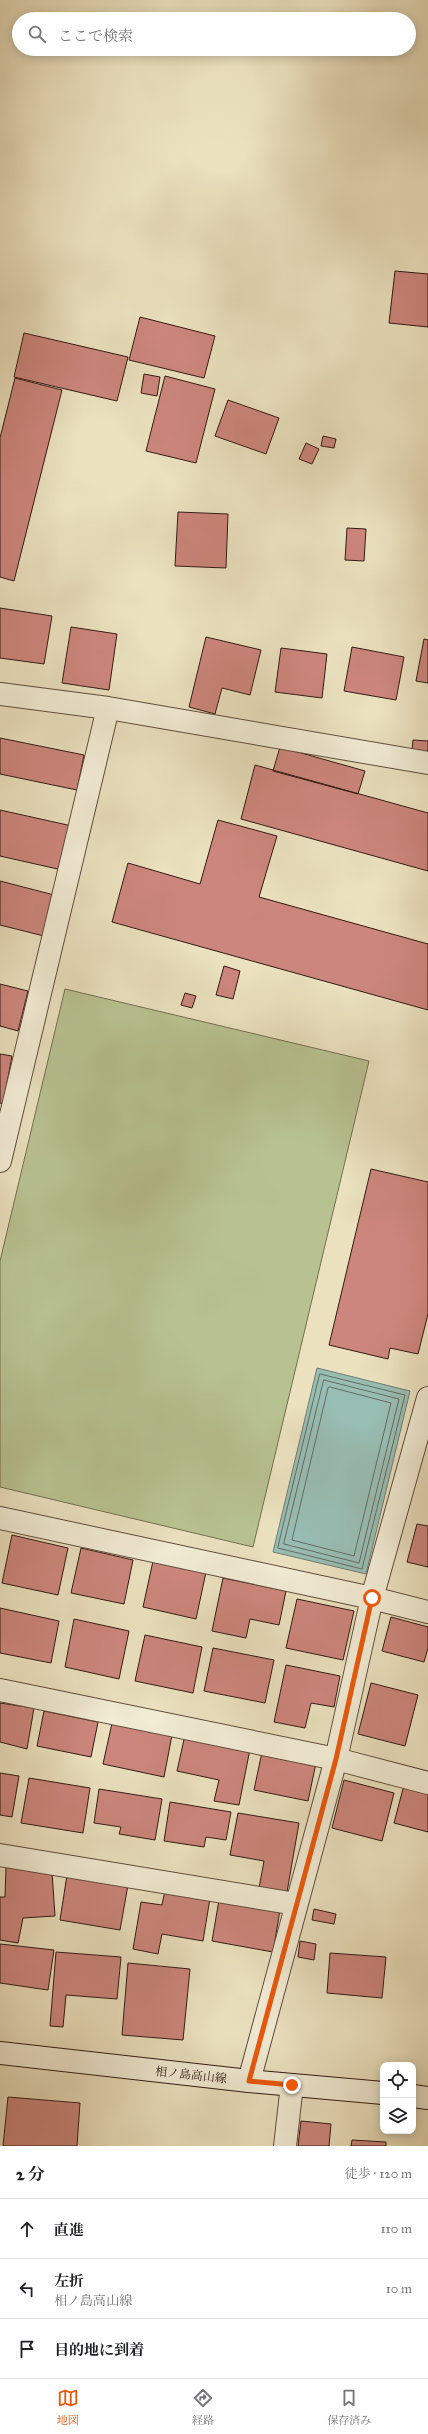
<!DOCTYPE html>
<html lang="ja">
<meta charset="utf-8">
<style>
body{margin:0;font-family:"IM FELL Great Primer","Noto Serif JP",serif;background:#f2f2f2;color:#202124}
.controls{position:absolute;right:12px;bottom:12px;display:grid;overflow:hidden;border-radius:8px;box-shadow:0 2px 10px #0003}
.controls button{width:36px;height:36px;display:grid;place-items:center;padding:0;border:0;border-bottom:1px solid #e0e0e0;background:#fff;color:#202124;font:20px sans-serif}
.stop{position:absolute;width:12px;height:12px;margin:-9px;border:3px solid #ea580c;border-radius:50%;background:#fff}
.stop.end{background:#ea580c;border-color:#fff;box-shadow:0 1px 4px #0008}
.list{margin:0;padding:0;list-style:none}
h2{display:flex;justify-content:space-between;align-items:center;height:52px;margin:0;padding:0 16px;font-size:17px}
h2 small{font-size:13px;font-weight:400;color:#757577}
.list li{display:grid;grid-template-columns:26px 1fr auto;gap:12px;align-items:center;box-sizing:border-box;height:60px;padding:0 16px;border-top:1px solid #e0e0e0}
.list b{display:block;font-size:15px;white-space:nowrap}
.list p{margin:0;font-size:13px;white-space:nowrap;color:#757577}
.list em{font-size:13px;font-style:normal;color:#757577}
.icon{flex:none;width:22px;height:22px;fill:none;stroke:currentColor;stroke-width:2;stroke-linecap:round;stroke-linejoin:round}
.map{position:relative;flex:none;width:428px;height:2146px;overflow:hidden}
.search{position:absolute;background:#fff;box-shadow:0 2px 10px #0003;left:12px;right:12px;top:12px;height:44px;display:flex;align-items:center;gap:10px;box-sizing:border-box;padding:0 14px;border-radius:22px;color:#757577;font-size:15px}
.sheet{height:232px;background:#fff}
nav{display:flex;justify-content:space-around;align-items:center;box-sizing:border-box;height:56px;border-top:1px solid #e0e0e0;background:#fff;font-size:11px;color:#757577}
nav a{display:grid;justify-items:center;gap:2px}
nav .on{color:#ea580c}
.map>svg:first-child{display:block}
</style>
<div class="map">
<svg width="428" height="2146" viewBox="0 0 428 2146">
<rect width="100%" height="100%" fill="#ebe1bf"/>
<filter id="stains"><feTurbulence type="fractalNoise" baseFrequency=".005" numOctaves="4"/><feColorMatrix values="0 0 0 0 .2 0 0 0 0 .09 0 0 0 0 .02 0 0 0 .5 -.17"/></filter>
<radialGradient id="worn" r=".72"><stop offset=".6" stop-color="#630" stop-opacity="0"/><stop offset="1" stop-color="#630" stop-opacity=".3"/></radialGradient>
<path fill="#b8c291" stroke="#746e52" d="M 65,989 L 369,1061 L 253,1547 L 0,1487 L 0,1261 Z"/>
<path fill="#98bdb3" stroke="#6f7c73" d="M 317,1368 L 410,1391 L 366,1574 L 273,1552 Z"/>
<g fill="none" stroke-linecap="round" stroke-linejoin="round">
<path stroke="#646c62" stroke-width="1" d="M 320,1374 L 405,1395 L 362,1569 L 278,1548 Z
M 324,1380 L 399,1399 L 359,1563 L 284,1544 Z
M 330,1387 L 391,1403 L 354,1556 L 292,1540 L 328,1388 Z"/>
</g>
<path fill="#cd867d" stroke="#311a12" d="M 395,271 L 428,274 L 428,327 L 389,323 Z
M 140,317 L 215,336 L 204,378 L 129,360 Z
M 24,333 L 128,357 L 117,401 L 14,377 Z
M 144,374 L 160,377 L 157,396 L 141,393 Z
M 165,376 L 215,389 L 196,463 L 146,451 Z
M 15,378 L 62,390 L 14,581 L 0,577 L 0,438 Z
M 228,400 L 279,418 L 266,454 L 215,436 Z
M 323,436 L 336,439 L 334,448 L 321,446 Z
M 306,443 L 319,449 L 312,464 L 299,459 Z
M 178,512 L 228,514 L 226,568 L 175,566 Z
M 347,528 L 366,529 L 364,561 L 345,560 Z
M 0,608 L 52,616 L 44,664 L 0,658 Z
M 71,627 L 117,634 L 109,690 L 62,683 Z
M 206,637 L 261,650 L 250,695 L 222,688 L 215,714 L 189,707 Z
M 424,639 L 428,640 L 428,683 L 416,681 Z
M 352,647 L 404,657 L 396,700 L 344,691 Z
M 281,648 L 327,654 L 322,698 L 275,692 Z
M 0,738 L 84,755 L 77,790 L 0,774 Z
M 413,740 L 428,741 L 428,752 L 412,751 Z
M 280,747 L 365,771 L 358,794 L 273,771 Z
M 255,765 L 428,813 L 428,871 L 241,819 Z
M 0,810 L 72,826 L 62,870 L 0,856 Z
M 218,820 L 277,836 L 259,897 L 428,944 L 428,1010 L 112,922 L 128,863 L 200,884 Z
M 0,881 L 58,896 L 48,937 L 0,925 Z
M 224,966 L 240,971 L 233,999 L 216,995 Z
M 0,984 L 28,991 L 18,1031 L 0,1026 Z
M 185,993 L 196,996 L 192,1008 L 181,1005 Z
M 0,1054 L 12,1056 L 3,1104 L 0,1103 Z
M 371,1169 L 428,1182 L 428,1314 L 418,1354 L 390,1348 L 388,1359 L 329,1345 Z
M 417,1524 L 428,1526 L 428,1567 L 407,1562 Z
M 12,1535 L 68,1548 L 58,1595 L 2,1583 Z
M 81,1548 L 133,1560 L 124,1604 L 71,1593 Z
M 153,1561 L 206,1572 L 196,1619 L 143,1607 Z
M 223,1578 L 286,1591 L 279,1625 L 250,1619 L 246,1638 L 212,1631 Z
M 297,1599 L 354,1611 L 343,1660 L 286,1648 Z
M 0,1608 L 59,1621 L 51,1663 L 0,1653 Z
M 391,1617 L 428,1627 L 428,1648 L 424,1662 L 382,1651 Z
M 74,1619 L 129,1631 L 119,1679 L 65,1667 Z
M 145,1635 L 202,1647 L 193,1693 L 135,1681 Z
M 213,1648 L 274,1660 L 265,1703 L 204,1691 Z
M 286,1665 L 340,1676 L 334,1707 L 311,1703 L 305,1728 L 274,1722 Z
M 371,1683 L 418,1695 L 405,1746 L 358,1734 Z
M 0,1703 L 34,1708 L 27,1749 L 0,1742 Z
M 44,1711 L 98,1722 L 91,1757 L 37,1746 Z
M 112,1723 L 172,1735 L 164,1777 L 103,1764 Z
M 185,1735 L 250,1749 L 239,1805 L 214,1801 L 219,1780 L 177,1771 Z
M 262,1752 L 316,1763 L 308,1801 L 254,1790 Z
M 0,1773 L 19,1776 L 12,1817 L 0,1815 Z
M 29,1778 L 90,1788 L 83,1833 L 21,1823 Z
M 344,1780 L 394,1793 L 382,1841 L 332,1828 Z
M 404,1785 L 428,1791 L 428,1832 L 394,1823 Z
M 99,1789 L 162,1799 L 155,1840 L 119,1834 L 121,1827 L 94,1823 Z
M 170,1802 L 231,1812 L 226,1840 L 206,1837 L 204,1847 L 164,1841 Z
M 238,1813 L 299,1823 L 287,1892 L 259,1888 L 264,1861 L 230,1855 Z
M 6,1867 L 52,1872 L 55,1916 L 23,1918 L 18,1943 L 0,1940 L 0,1897 L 5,1897 Z
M 67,1875 L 128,1885 L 120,1930 L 60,1920 Z
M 165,1890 L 210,1898 L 203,1941 L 162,1934 L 158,1954 L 133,1949 L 141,1902 L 162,1905 Z
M 220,1894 L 280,1910 L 273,1952 L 212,1941 Z
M 314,1909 L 336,1914 L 334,1924 L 312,1920 Z
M 300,1941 L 316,1944 L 314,1960 L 298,1957 Z
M 0,1944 L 54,1950 L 48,1990 L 0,1983 Z
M 56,1952 L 121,1957 L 117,1999 L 66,1995 L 63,2027 L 50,2026 Z
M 330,1953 L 386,1957 L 382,1998 L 327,1993 Z
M 128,1963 L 190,1969 L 183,2040 L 122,2035 Z
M 8,2097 L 80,2103 L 77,2146 L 3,2146 Z
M 301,2121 L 331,2124 L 329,2146 L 298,2146 Z
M 352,2140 L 386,2142 L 386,2146 L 351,2146 Z"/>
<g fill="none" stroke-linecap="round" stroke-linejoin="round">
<defs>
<path id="street" d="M 0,694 L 108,708 L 428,763
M 0,1161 L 108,708
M 0,1518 L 372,1598 L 428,1612
M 0,1690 L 336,1759 L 428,1783
M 0,1855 L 296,1904
M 249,2081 L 336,1759 L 372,1598 L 428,1398
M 285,2146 L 292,2085"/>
<path id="secondary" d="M 0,2053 L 249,2081 L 383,2093
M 413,2096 L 428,2098"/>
</defs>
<use href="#street" stroke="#604c3d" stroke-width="24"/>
<use href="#secondary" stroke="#311a12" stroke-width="24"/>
<use href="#street" stroke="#f2ecd5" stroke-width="22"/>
<use href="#secondary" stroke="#f2ecd5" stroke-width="22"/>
</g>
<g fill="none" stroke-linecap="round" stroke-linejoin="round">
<path stroke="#ea580c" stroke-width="5" d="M 292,2085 L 249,2081 L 336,1759 L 372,1598"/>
</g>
<g text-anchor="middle" stroke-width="3.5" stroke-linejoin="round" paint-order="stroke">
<g font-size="12" fill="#311a12" stroke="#f2ecd5">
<text transform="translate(191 2075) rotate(6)" y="4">相ノ島高山線</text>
</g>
</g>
<rect width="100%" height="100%" filter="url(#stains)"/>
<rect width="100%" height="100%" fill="url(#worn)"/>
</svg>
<div class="controls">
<button><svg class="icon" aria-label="locate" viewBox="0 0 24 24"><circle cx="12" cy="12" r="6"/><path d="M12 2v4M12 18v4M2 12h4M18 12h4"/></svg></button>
<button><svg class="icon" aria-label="layers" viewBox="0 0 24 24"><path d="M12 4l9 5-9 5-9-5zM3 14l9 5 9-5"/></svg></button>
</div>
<div class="stop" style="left:372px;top:1598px"></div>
<div class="stop end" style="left:292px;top:2085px"></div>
<div class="search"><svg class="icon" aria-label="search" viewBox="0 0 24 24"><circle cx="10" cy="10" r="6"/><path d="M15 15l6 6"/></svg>ここで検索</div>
</div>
<section class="sheet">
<h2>2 分<small>徒歩 · 120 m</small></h2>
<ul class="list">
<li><svg class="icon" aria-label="ahead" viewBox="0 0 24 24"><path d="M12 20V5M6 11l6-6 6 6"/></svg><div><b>直進</b></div><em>110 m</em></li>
<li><svg class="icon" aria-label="left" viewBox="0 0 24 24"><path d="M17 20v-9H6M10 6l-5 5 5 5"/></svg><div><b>左折</b><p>相ノ島高山線</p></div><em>10 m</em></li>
<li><svg class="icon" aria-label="arrive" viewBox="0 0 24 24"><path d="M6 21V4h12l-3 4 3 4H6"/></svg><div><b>目的地に到着</b></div></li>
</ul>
</section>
<nav>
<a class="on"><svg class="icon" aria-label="map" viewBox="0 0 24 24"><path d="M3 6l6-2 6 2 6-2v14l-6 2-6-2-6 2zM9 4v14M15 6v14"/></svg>地図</a>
<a><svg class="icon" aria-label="directions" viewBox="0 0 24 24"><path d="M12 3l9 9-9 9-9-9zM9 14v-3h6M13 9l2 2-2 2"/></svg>経路</a>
<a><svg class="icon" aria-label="saved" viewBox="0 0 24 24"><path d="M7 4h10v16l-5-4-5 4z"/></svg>保存済み</a>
</nav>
